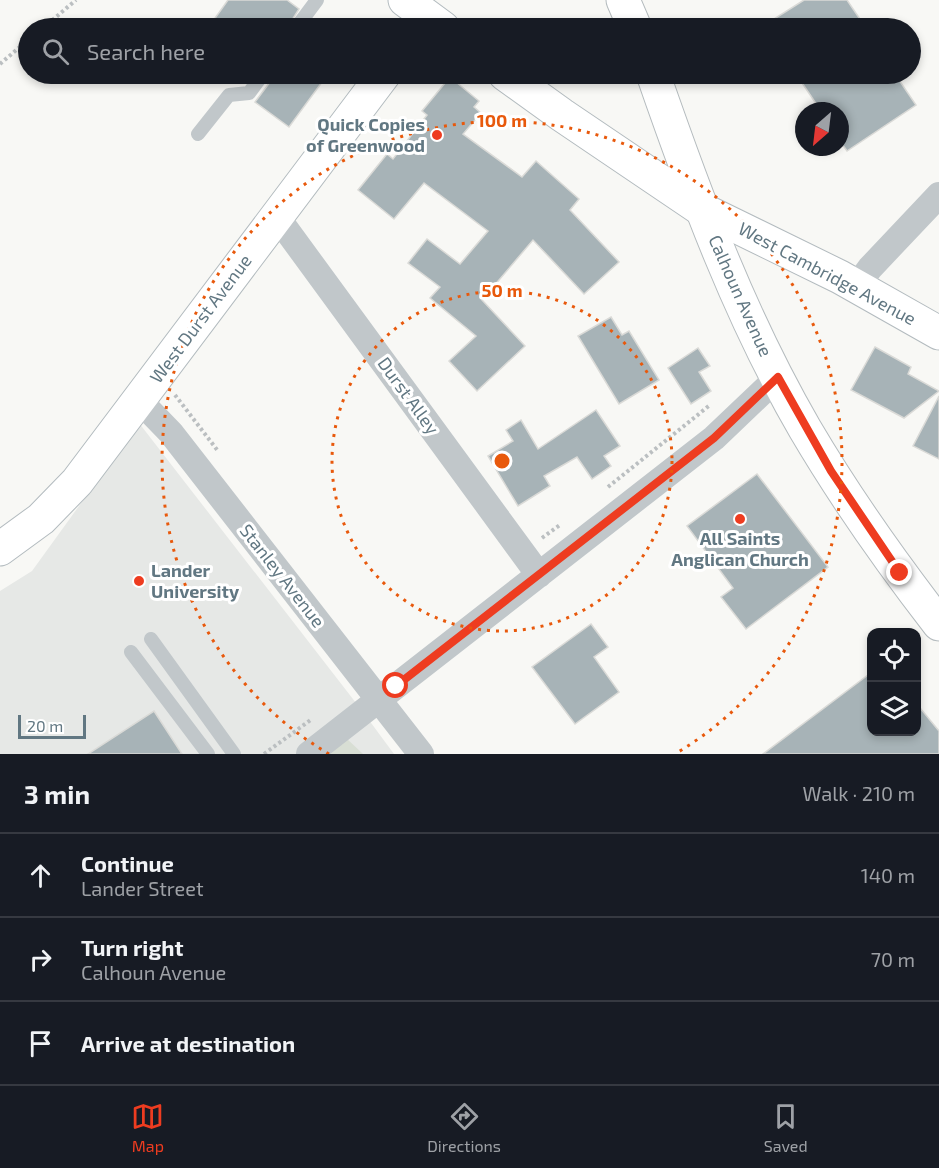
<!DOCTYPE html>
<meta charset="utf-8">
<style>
body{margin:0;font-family:"Exo 2",sans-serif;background:#20242c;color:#f1f3f6}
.controls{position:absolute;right:18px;bottom:18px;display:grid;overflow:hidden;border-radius:12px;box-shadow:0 3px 9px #0003}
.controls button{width:54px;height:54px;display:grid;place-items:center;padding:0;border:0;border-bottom:2px solid #363941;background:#171b24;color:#f1f3f6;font:30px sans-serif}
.compass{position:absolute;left:795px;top:102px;width:54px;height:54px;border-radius:50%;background:#171b24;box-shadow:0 3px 9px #0003;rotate:208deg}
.scale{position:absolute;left:18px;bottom:15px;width:68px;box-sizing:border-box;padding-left:6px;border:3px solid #617782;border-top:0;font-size:16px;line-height:21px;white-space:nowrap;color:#617782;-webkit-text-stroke:4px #fff;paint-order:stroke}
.stop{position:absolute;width:18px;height:18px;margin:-14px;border:4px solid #ee3c20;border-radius:50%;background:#fff}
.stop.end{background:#ee3c20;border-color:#fff;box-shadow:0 2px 6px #0008}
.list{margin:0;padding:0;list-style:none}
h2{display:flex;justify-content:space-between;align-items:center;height:78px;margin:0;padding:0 24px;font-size:26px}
h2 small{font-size:20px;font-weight:400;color:#9ea1a6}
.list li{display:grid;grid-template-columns:39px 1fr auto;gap:18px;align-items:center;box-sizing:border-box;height:84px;padding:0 24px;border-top:2px solid #363941}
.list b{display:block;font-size:22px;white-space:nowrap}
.list p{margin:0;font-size:20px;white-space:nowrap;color:#9ea1a6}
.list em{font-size:20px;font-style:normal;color:#9ea1a6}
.icon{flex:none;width:33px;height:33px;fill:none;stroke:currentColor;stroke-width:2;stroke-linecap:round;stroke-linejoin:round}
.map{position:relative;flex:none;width:939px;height:754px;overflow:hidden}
.search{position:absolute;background:#171b24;box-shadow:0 3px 9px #0003;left:18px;right:18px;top:18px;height:66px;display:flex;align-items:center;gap:15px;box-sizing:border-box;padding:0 21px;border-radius:33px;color:#9ea1a6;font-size:22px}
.sheet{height:330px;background:#171b24}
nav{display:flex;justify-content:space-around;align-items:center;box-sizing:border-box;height:84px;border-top:2px solid #363941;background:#171b24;font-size:16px;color:#9ea1a6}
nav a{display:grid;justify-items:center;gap:3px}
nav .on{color:#ee3c20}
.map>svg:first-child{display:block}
</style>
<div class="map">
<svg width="939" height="754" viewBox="0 0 939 754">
<rect width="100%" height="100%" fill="#f8f8f5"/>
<path fill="#e6e8e6" d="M 139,423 L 363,712 L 394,754 L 0,754 L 0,591 L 32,571 Z"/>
<path fill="#d8ded4" d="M 346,738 L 363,754 L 326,754 Z"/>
<path fill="#a7b3b7" stroke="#dadad7" stroke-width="1.5" d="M 228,0 L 287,0 L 299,9 L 287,28 L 208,28 Z
M 804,0 L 847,0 L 866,28 L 760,28 Z
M 276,74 L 328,74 L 289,127 L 255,102 Z
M 796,74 L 895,74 L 916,105 L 847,151 L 840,141 L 840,111 L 821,111 Z
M 450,77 L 479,101 L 474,107 L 481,113 L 463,134 L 522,177 L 536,161 L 579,199 L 570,210 L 619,262 L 584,294 L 533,240 L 482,300 L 525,346 L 477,391 L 449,361 L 476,336 L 430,298 L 440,287 L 408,263 L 427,239 L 460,264 L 488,231 L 424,183 L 394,219 L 358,190 L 387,154 L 393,159 L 427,115 L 422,111 Z
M 611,317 L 622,335 L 629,331 L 659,380 L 619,404 L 578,336 Z
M 875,347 L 911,367 L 908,374 L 939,391 L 904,418 L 851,390 Z
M 698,348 L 710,366 L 699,372 L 711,391 L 691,404 L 668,368 Z
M 939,396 L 939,459 L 913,446 Z
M 596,410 L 620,446 L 604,456 L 611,466 L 592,479 L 577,457 L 544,476 L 550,486 L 518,506 L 488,456 L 513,441 L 506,430 L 521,420 L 538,449 Z
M 757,474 L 828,567 L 746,629 L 721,597 L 733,588 L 687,526 Z
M 591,624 L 608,647 L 594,657 L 619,692 L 575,724 L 532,667 Z
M 872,672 L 872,732 L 916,732 L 916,703 L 939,731 L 939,754 L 763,754 Z
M 154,711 L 182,754 L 88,754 Z"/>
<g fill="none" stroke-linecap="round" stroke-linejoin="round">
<defs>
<path id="secondary" d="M 405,0 L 443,28
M 505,74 L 562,115 L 701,209 L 840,277 L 939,333
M 0,549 L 41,519 L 77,482 L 384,74"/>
<path id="primary" d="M 623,0 L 635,28
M 653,74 C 695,195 740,317 805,429 C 845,497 891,562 939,624"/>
</defs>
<use href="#secondary" stroke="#b3bbbf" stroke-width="35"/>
<use href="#primary" stroke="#b4bbbe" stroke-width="35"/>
<path stroke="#bbbfc1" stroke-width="4" stroke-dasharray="3 3" stroke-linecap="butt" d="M 43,28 L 76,0
M 0,64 L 28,40
M 175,395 L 218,451
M 608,487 L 710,405
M 542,538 L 560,525
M 264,754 L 312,719"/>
<path stroke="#c1c7ca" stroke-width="14" d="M 296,28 L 317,0
M 198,134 L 229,95 L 249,93 L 263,74
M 151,639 L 234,754
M 131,652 L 208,754"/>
<path stroke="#c1c7ca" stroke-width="26" d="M 277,217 L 539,575
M 856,287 L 870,268 L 939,195
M 140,401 L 171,433 L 421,754
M 309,754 L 714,438 L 778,377"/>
<use href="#secondary" stroke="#fff" stroke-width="33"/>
<use href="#primary" stroke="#fff" stroke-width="33"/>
</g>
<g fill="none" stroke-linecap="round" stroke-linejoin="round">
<path stroke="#ee3c20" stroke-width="8" d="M 396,686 L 714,438 L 778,377 L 831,471 L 900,573"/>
</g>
<g fill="none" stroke="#e8590c" stroke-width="3" stroke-dasharray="3 6">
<circle cx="502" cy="461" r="170"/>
<path d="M329 754A340 340 0 1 1 675 754"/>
</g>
<g fill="#ee3c20" stroke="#fff" stroke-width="2">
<circle cx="437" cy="135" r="6"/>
<circle cx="740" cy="519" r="6"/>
<circle cx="139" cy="581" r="6"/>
</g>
<g text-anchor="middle" stroke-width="6" stroke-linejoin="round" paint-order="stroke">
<g font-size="18" font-weight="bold" fill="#617782" stroke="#fff" text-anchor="end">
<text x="425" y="131">Quick Copies<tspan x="425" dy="21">of Greenwood</tspan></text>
<text x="740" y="545" text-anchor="middle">All Saints<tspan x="740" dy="21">Anglican Church</tspan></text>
<text x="151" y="577" text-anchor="start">Lander<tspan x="151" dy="21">University</tspan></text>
</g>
<g font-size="18" fill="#617782" stroke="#fff">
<text transform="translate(827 274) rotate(28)" y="6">West Cambridge Avenue</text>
<text transform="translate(740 296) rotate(66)" y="6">Calhoun Avenue</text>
<text transform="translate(201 319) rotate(-53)" y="6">West Durst Avenue</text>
<text transform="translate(408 396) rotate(54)" y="6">Durst Alley</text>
<text transform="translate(282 576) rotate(52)" y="6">Stanley Avenue</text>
</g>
</g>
<circle cx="502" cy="461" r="9" fill="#e8590c" stroke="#fff" stroke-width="3"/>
<g font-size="18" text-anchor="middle" font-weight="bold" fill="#e8590c" stroke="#fff" stroke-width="6" stroke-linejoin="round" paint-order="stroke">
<text x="502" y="127">100 m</text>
<text x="502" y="297">50 m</text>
</g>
</svg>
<div class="controls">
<button><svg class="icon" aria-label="locate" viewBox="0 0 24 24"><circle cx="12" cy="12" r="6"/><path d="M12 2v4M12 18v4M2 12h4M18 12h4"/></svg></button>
<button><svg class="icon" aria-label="layers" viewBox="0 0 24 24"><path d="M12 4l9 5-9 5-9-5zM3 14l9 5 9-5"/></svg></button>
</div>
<svg class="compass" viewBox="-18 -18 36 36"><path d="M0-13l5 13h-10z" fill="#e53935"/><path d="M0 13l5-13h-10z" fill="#9ea1a6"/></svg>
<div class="scale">20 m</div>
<div class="stop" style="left:396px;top:686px"></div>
<div class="stop end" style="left:900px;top:573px"></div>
<div class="search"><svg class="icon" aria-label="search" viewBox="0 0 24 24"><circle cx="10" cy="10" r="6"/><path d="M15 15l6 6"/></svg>Search here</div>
</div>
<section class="sheet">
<h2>3 min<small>Walk · 210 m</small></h2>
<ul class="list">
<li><svg class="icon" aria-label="ahead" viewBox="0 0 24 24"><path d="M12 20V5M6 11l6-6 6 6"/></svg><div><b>Continue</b><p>Lander Street</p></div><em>140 m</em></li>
<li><svg class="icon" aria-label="right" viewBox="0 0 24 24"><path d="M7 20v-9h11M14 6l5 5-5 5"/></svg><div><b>Turn right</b><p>Calhoun Avenue</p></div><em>70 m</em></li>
<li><svg class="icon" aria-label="arrive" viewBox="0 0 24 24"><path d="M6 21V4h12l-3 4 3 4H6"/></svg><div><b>Arrive at destination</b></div></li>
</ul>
</section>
<nav>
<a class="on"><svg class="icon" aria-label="map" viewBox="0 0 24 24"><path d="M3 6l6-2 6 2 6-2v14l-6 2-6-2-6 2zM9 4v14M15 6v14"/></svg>Map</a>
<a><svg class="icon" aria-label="directions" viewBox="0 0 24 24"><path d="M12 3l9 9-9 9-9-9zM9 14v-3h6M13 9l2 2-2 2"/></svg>Directions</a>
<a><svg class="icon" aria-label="saved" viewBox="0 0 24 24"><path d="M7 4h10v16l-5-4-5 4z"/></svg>Saved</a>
</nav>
